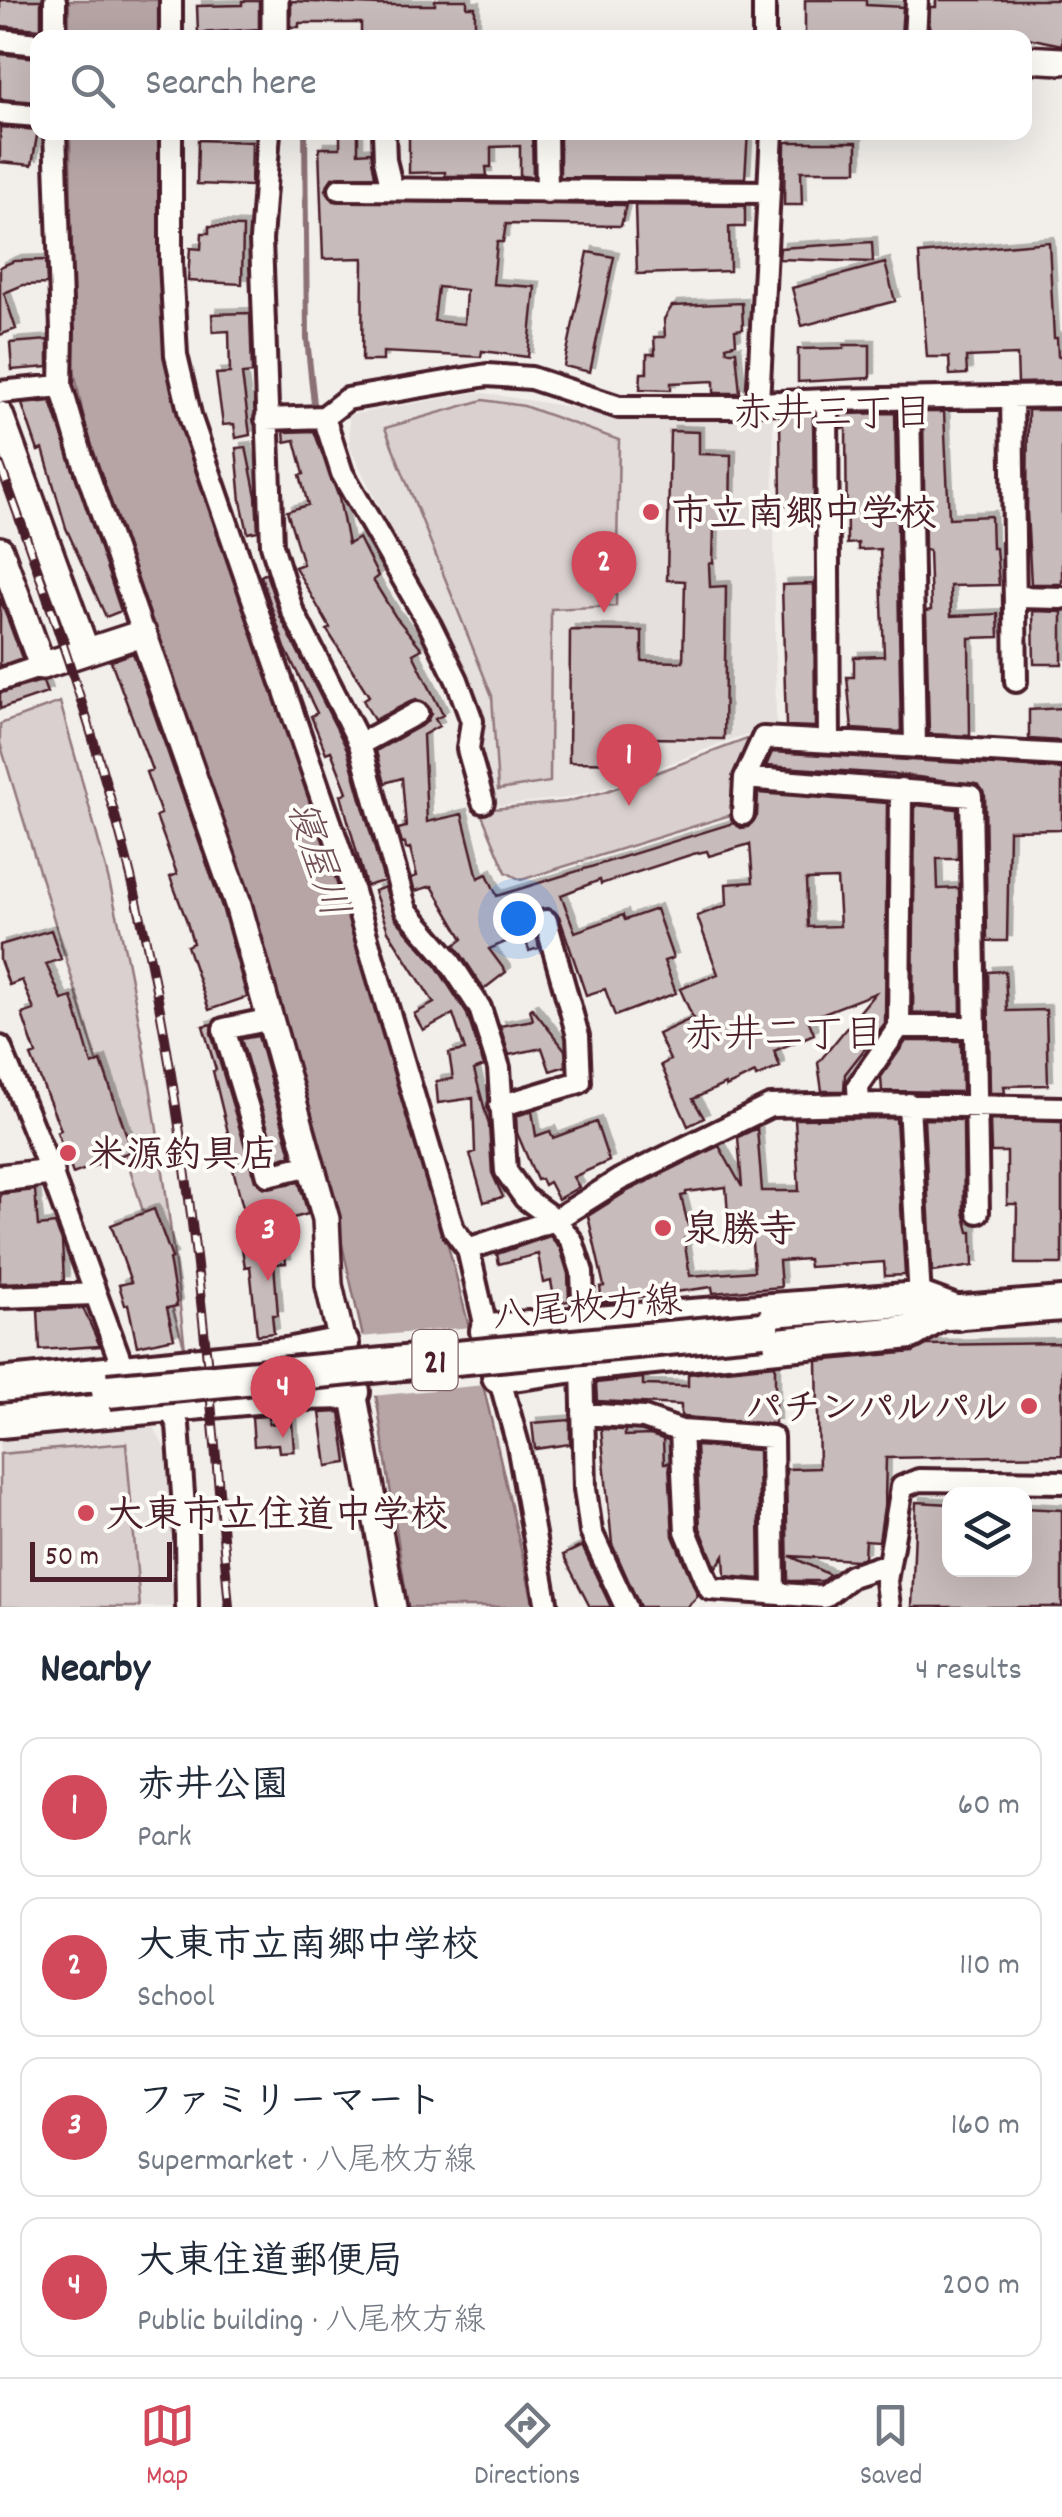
<!DOCTYPE html>
<meta charset="utf-8">
<style>
body{margin:0;font-family:Dekko,"Klee One",sans-serif;background:#f2f2f3;color:#1f2937}
.controls{position:absolute;right:30px;bottom:30px;display:grid;overflow:hidden;border-radius:20px;box-shadow:0 10px 40px #0002}
.controls button{width:90px;height:90px;display:grid;place-items:center;padding:0;border:0;border-bottom:2px solid #e0e1e3;background:#fff;color:#1f2937;font:50px sans-serif}
.scale{position:absolute;left:30px;bottom:25px;width:142px;box-sizing:border-box;padding-left:10px;border:5px solid #4a1f2b;border-top:0;font-size:28px;line-height:35px;white-space:nowrap;color:#4a1f2b;-webkit-text-stroke:8px #fdfcf7;paint-order:stroke}
.you{position:absolute;left:518px;top:918px;width:35px;height:35px;margin:-25px;border:8px solid #fff;border-radius:50%;background:#1a73e8;box-shadow:0 0 0 15px #1a73e833}
.badge{display:grid;place-items:center;width:65px;height:65px;border-radius:50%;background:#d1495b;color:#fff;font-size:32px;font-weight:700}
.pin{position:absolute;translate:-50% -82px;filter:drop-shadow(0 2px 5px #0008)}
.pin::after{content:'';position:absolute;top:52px;width:35px;height:30px;background:inherit;clip-path:polygon(0 0,100% 0,50% 100%)}
.list{margin:0;padding:0;list-style:none}
h2{display:flex;justify-content:space-between;align-items:center;height:130px;margin:0;padding:0 40px;font-size:42px}
h2 small{font-size:32px;font-weight:400;color:#747a83}
.list li{display:grid;grid-template-columns:65px 1fr auto;gap:30px;align-items:center;box-sizing:border-box;height:140px;margin:0 20px 20px;padding:0 20px;border:2px solid #e0e1e3;border-radius:20px}
.list b{display:block;font-size:38px;white-space:nowrap}
.list p{margin:0;font-size:32px;white-space:nowrap;color:#747a83}
.list em{font-size:32px;font-style:normal;color:#747a83}
.icon{flex:none;width:55px;height:55px;fill:none;stroke:currentColor;stroke-width:2;stroke-linecap:round;stroke-linejoin:round}
.map{position:relative;flex:none;width:1062px;height:1607px;overflow:hidden}
.search{position:absolute;background:#fff;box-shadow:0 10px 40px #0002;left:30px;right:30px;top:30px;height:110px;display:flex;align-items:center;gap:25px;box-sizing:border-box;padding:0 35px;border-radius:20px;color:#747a83;font-size:38px}
.sheet{height:770px;background:#fff}
nav{display:flex;justify-content:space-around;align-items:center;box-sizing:border-box;height:140px;border-top:2px solid #e0e1e3;background:#fff;font-size:28px;color:#747a83}
nav a{display:grid;justify-items:center;gap:5px}
nav .on{color:#d1495b}
.map>svg:first-child{display:block}
</style>
<div class="map">
<svg width="1062" height="1607" viewBox="0 0 1062 1607">
<defs>
<filter id="shadow"><feDropShadow dx="5" dy="-5" stdDeviation="0" flood-color="#0004"/></filter>
</defs>
<rect width="100%" height="100%" fill="#f2efeb"/>
<filter id="ink" filterUnits="userSpaceOnUse"><feTurbulence type="fractalNoise" baseFrequency=".01" numOctaves="2"/><feDisplacementMap in="SourceGraphic" scale="20" xChannelSelector="R" yChannelSelector="G"/><feConvolveMatrix kernelMatrix="1 2 1 2 8 2 1 2 1" color-interpolation-filters="sRGB"/></filter>
<g filter="url(#ink)">
<path fill="#e5dfdd" d="M 479,392 L 604,413 L 773,416 L 776,729 L 735,738 L 606,788 L 566,798 L 495,806 L 476,746 L 483,714 L 350,448 L 349,415 Z
M 148,1414 L 169,1458 L 176,1607 L 0,1607 L 0,1429 Z"/>
<path fill="#d9d0cf" stroke="#92787d" stroke-width="2.5" d="M 483,400 L 524,406 L 619,440 L 616,606 L 551,609 L 550,782 L 498,790 L 492,696 L 385,428 Z
M 60,702 C 86,796 114,889 132,985 C 156,1105 171,1227 185,1349 L 0,743 L 0,724 Z
M 758,735 L 737,813 L 521,880 L 506,872 L 479,808 L 491,804 L 493,809 L 566,802 L 607,791 Z
M 126,1443 L 140,1607 L 0,1607 L 0,1454 Z"/>
<path fill="#b7a5a6" stroke="#8b6f75" stroke-width="2.5" d="M 69,0 L 158,0 L 158,37 L 69,37 Z
M 70,133 L 159,133 L 162,328 L 167,370 L 180,423 C 262,664 348,905 421,1150 C 466,1300 499,1454 534,1607 L 408,1607 L 376,1395 L 335,1213 L 285,1017 L 235,859 L 158,650 L 85,425 L 73,365 Z"/>
<path fill="#f2efeb" d="M 472,1327 L 473,1337 L 361,1347 L 360,1337 Z
M 483,1374 L 484,1385 L 372,1396 L 371,1385 Z"/>
<g fill="none" stroke-linecap="round" stroke-linejoin="round">
<path stroke="#8b6f75" stroke-width="6" d="M 305,132 L 307,339 L 314,404"/>
</g>
<path fill="#c8bbbb" stroke="#4a1f2b" stroke-width="2.5" fill-rule="evenodd" filter="url(#shadow)" d="M 0,0 L 41,0 L 41,29 L 0,26 Z
M 435,0 L 467,0 L 467,7 L 475,7 L 475,31 L 410,31 L 410,35 L 361,33 L 361,23 L 299,23 L 299,27 L 291,27 L 291,1 L 379,5 L 435,5 Z
M 805,0 L 866,0 L 866,5 L 903,7 L 901,36 L 805,36 Z
M 936,0 L 1062,0 L 1062,45 L 1028,38 L 980,38 L 980,30 L 929,32 L 930,7 L 936,7 Z
M 242,1 L 259,1 L 259,29 L 198,33 L 197,6 L 242,5 Z
M 0,54 L 38,58 L 38,102 L 0,99 Z
M 0,127 L 38,130 L 32,165 L 0,162 Z
M 340,132 L 358,132 L 358,153 L 371,152 L 375,176 L 332,178 L 326,190 L 334,201 L 626,205 L 621,226 L 506,224 L 503,242 L 497,242 L 493,284 L 535,287 L 528,357 L 482,351 L 481,357 L 383,352 L 383,361 L 362,361 L 363,258 L 323,259 L 319,148 L 340,148 ZM 438,287 L 466,290 L 464,324 L 434,321 Z
M 409,132 L 532,132 L 533,177 L 520,176 L 520,146 L 491,147 L 491,167 L 486,167 L 487,176 L 445,176 L 445,172 L 409,173 Z
M 560,132 L 748,132 L 745,178 L 560,177 Z
M 198,140 L 252,142 L 251,186 L 197,184 Z
M 785,142 L 857,142 L 857,171 L 801,171 L 802,205 L 784,205 Z
M 635,205 L 745,206 L 745,227 L 729,227 L 730,271 L 637,274 Z
M 209,226 L 243,227 L 242,284 L 188,281 L 190,248 L 201,249 L 202,233 L 209,233 Z
M 872,242 L 873,262 L 779,259 L 780,248 Z
M 1049,242 L 1054,338 L 1057,338 L 1058,356 L 1062,356 L 1062,382 L 1018,383 L 1017,355 L 966,357 L 967,374 L 950,375 L 949,357 L 927,357 L 919,254 Z
M 588,252 L 614,257 L 590,372 L 564,366 Z
M 46,260 L 47,284 L 23,285 L 4,293 L 16,329 L 0,335 L 0,267 L 14,261 Z
M 885,263 L 895,301 L 802,326 L 792,288 Z
M 742,303 L 743,329 L 735,330 L 736,343 L 726,346 L 727,351 L 736,351 L 740,393 L 714,393 L 714,381 L 671,383 L 671,390 L 640,389 L 641,373 L 647,373 L 647,354 L 655,354 L 654,337 L 665,337 L 664,319 L 672,306 Z
M 250,313 L 252,373 L 242,374 L 250,435 L 236,438 L 234,424 L 223,425 L 216,374 L 230,373 L 229,331 L 213,332 L 212,314 Z
M 48,340 L 48,367 L 12,370 L 10,343 Z
M 844,345 L 870,345 L 870,378 L 798,382 L 798,349 L 844,348 Z
M 51,401 L 121,611 L 106,617 L 66,528 L 43,449 L 38,451 L 22,404 Z
M 1028,410 L 1062,410 L 1062,584 L 1031,584 L 1027,512 Z
M 923,412 L 944,412 L 949,518 L 991,516 L 992,548 L 996,548 L 999,585 L 950,586 L 951,616 L 998,614 L 999,637 L 969,638 L 970,736 L 929,734 L 926,611 L 931,610 L 929,550 L 925,550 Z
M 895,413 L 901,732 L 852,729 L 847,677 L 854,677 L 854,657 L 884,656 L 880,549 L 858,550 L 858,543 L 847,544 L 846,428 L 841,428 L 841,414 Z
M 813,414 L 814,505 L 781,505 L 780,416 Z
M 314,431 L 339,498 L 348,544 L 359,538 L 378,576 L 373,580 L 395,616 L 422,649 L 413,654 L 443,715 L 435,719 L 439,726 L 423,735 L 427,822 L 462,814 L 478,878 L 487,874 L 497,896 L 733,823 L 741,828 L 748,827 L 757,816 L 758,793 L 887,803 L 885,1023 L 845,1074 L 844,1091 L 822,1091 L 818,1063 L 875,993 L 808,1019 L 814,1034 L 774,1051 L 780,1067 L 756,1077 L 755,1073 L 726,1087 L 725,1084 L 693,1099 L 704,1118 L 688,1126 L 661,1065 L 670,1060 L 658,1034 L 693,1018 L 680,989 L 718,974 L 697,916 L 727,905 L 726,884 L 753,882 L 750,844 L 709,856 L 707,851 L 693,854 L 601,884 L 600,880 L 561,895 L 575,932 L 623,915 L 625,920 L 656,909 L 673,958 L 664,961 L 676,993 L 615,1016 L 605,989 L 586,995 L 559,916 L 548,908 L 537,911 L 533,919 L 539,948 L 529,951 L 524,934 L 489,949 L 506,972 L 484,989 L 455,945 L 463,939 L 432,886 L 415,891 L 411,878 L 417,876 L 410,848 L 406,849 L 405,843 L 402,844 L 398,829 L 406,827 L 402,778 L 385,783 L 376,751 L 424,724 L 431,714 L 429,707 L 416,699 L 374,720 L 363,700 L 369,696 L 327,630 L 330,628 L 295,567 L 303,564 L 287,511 L 308,505 L 300,475 L 304,474 L 295,440 L 285,442 L 284,432 ZM 837,879 L 840,926 L 808,927 L 806,880 Z
M 670,431 L 699,432 L 699,454 L 731,455 L 730,525 L 714,525 L 713,563 L 709,564 L 710,587 L 726,586 L 724,739 L 642,738 L 642,763 L 569,762 L 570,630 L 642,631 L 642,661 L 683,662 L 685,581 L 667,580 Z
M 246,447 L 256,496 L 258,531 L 248,533 L 241,501 L 236,448 Z
M 266,573 L 280,616 L 347,749 L 384,881 L 366,886 L 341,795 L 347,792 L 331,751 L 326,753 L 311,716 L 317,713 L 285,648 L 261,576 Z
M 814,584 L 815,727 L 786,726 L 782,585 Z
M 0,598 L 22,658 L 0,666 Z
M 1033,611 L 1062,612 L 1062,664 L 1034,664 Z
M 133,653 L 222,907 L 247,997 L 209,1010 L 187,946 L 193,943 L 186,919 L 170,877 L 177,874 L 156,816 L 161,814 L 146,772 L 152,770 L 111,661 Z
M 38,682 L 43,682 L 47,693 L 0,709 L 0,693 Z
M 1062,708 L 1062,741 L 1029,739 L 1029,710 Z
M 772,752 L 1062,769 L 1062,829 L 1009,830 L 1007,941 L 987,941 L 985,796 L 979,785 L 902,775 L 766,766 Z
M 915,805 L 957,809 L 958,859 L 937,859 L 938,889 L 959,888 L 961,1013 L 913,1013 Z
M 385,887 L 395,918 L 435,964 L 467,1014 L 484,1066 L 474,1070 L 489,1125 L 492,1173 L 503,1197 L 484,1202 L 470,1154 L 475,1152 L 473,1098 L 438,1103 L 436,1081 L 453,1079 L 449,1053 L 465,1050 L 453,1014 L 423,1030 L 414,1014 L 434,1003 L 388,931 L 374,891 Z
M 51,930 L 61,959 L 46,964 L 62,1000 L 72,997 L 92,1065 L 101,1061 L 132,1151 L 73,1174 L 57,1132 L 61,1130 L 31,1056 L 36,1054 L 22,1014 L 34,1010 L 22,980 L 9,985 L 0,960 L 0,945 Z
M 1005,971 L 1007,1011 L 1046,1010 L 1048,1085 L 1004,1086 L 1005,1093 L 990,1093 L 988,972 Z
M 532,1008 L 565,1050 L 566,1066 L 550,1071 L 542,1048 L 509,1055 L 500,1026 L 533,1020 L 530,1009 Z
M 212,1024 L 211,1033 L 255,1180 L 265,1188 L 299,1182 L 308,1214 L 282,1221 L 286,1263 L 274,1264 L 278,1315 L 272,1315 L 274,1333 L 257,1335 L 250,1266 L 245,1267 L 237,1217 L 245,1215 L 228,1150 L 232,1149 L 213,1071 L 216,1070 L 203,1026 Z
M 258,1036 L 291,1155 L 277,1159 L 241,1039 Z
M 906,1041 L 961,1041 L 962,1092 L 882,1091 L 881,1077 Z
M 532,1111 L 536,1136 L 550,1131 L 553,1138 L 596,1122 L 609,1161 L 573,1177 L 579,1187 L 558,1199 L 549,1182 L 544,1185 L 541,1179 L 537,1180 L 517,1133 L 516,1116 Z
M 896,1118 L 905,1275 L 885,1276 L 884,1262 L 809,1267 L 808,1259 L 779,1261 L 781,1287 L 713,1293 L 712,1287 L 602,1302 L 600,1287 L 604,1286 L 588,1216 L 626,1192 L 719,1146 L 742,1187 L 738,1137 L 757,1128 L 762,1191 L 799,1191 L 795,1119 ZM 726,1187 L 730,1244 L 752,1243 L 754,1271 L 690,1276 L 684,1239 L 691,1237 L 681,1196 L 686,1195 L 686,1192 Z
M 924,1119 L 963,1120 L 964,1212 L 969,1232 L 972,1232 L 973,1266 L 932,1272 Z
M 990,1120 L 1062,1122 L 1062,1264 L 1016,1264 L 1017,1204 L 1007,1204 L 1007,1152 L 991,1152 Z
M 35,1190 L 38,1226 L 55,1224 L 62,1241 L 64,1281 L 0,1283 L 0,1194 Z
M 154,1209 L 172,1258 L 169,1259 L 177,1306 L 167,1308 L 174,1338 L 137,1346 L 128,1304 L 125,1305 L 119,1285 L 131,1282 L 111,1225 Z
M 550,1236 L 560,1248 L 568,1274 L 569,1301 L 555,1303 L 551,1281 L 543,1283 L 538,1254 L 499,1264 L 497,1254 Z
M 83,1308 L 100,1346 L 40,1350 L 38,1310 Z
M 1062,1343 L 1062,1455 L 886,1458 L 885,1500 L 879,1541 L 865,1540 L 864,1557 L 856,1560 L 790,1556 L 830,1575 L 822,1581 L 788,1581 L 786,1469 L 819,1468 L 817,1361 L 913,1352 L 927,1345 Z
M 775,1365 L 775,1424 L 684,1417 L 681,1416 L 681,1405 L 597,1401 L 596,1383 L 643,1378 L 643,1385 L 688,1386 L 688,1374 Z
M 340,1412 L 347,1463 L 327,1466 L 320,1413 Z
M 269,1416 L 269,1424 L 292,1422 L 294,1451 L 279,1452 L 278,1444 L 254,1446 L 252,1417 Z
M 570,1420 L 570,1444 L 535,1449 L 532,1423 Z
M 601,1429 L 625,1430 L 625,1436 L 650,1435 L 663,1439 L 664,1463 L 669,1463 L 673,1536 L 698,1596 L 687,1607 L 640,1607 L 612,1544 Z
M 696,1446 L 758,1450 L 760,1579 L 725,1576 L 724,1555 L 716,1568 L 700,1528 Z
M 916,1502 L 950,1504 L 950,1570 L 1024,1570 L 1024,1508 L 1062,1510 L 1062,1607 L 912,1607 Z
M 582,1546 L 611,1607 L 590,1607 L 563,1555 Z"/>
<g fill="none" stroke-linecap="round" stroke-linejoin="round">
<defs>
<path id="minor" d="M 55,38 L 55,0
M 171,38 L 171,0
M 764,38 L 764,0
M 915,38 L 917,0
M 0,40 L 38,44
M 0,113 L 38,116
M 55,132 L 62,330 L 61,386 L 81,454 L 143,633
M 171,132 L 171,263 L 176,355 L 191,419 L 346,868 L 453,1229 L 468,1249 L 489,1341
M 269,132 L 261,240 L 272,545 L 292,610 L 360,744 L 406,910 L 446,956 L 480,1008 L 499,1068 L 506,1171 L 525,1198 L 555,1220 L 572,1241 L 582,1272 L 584,1325
M 384,132 L 385,160 L 392,189
M 546,132 L 547,192
M 340,189 L 768,192
M 0,392 L 61,386
M 1012,397 L 1016,681
M 909,399 L 915,747
M 827,400 L 829,740
M 758,403 L 772,132
M 324,417 L 342,473 L 430,625 L 457,680 L 472,721 L 468,749 L 483,802
M 266,419 L 324,417 L 347,399 L 487,375 L 531,378 L 619,407 L 742,407 L 758,403 L 827,400 L 1062,396
M 1017,597 L 1062,598
M 0,680 L 42,666
M 360,744 L 417,713
M 745,778 L 971,796 L 978,1212
M 743,814 L 745,778 L 763,738 L 1062,755
M 271,1019 L 224,1029 L 268,1175 L 311,1165
M 899,1027 L 974,1027
M 0,1047 L 51,1172 L 124,1371
M 859,1104 L 858,1086 L 899,1027 L 901,789
M 909,1104 L 920,1299
M 500,1106 L 580,1082 L 578,1036 L 546,921
M 468,1249 L 555,1220 L 619,1180 L 770,1106 L 859,1104 L 1062,1108
M 0,1297 L 95,1294
M 582,1364 L 585,1489 L 591,1532 L 626,1607
M 497,1369 L 518,1445 L 547,1607
M 159,1406 L 173,1415 L 178,1425 L 186,1536 L 187,1607
M 583,1414 L 644,1418 L 681,1431 L 772,1437 L 774,1593
M 681,1431 L 686,1531 L 710,1589 L 824,1597 L 851,1576 L 888,1564
M 889,1607 L 886,1581 L 902,1487 L 919,1480 L 1062,1482"/>
<path id="tertiary" d="M 275,0 L 275,38
M 1024,59 L 1062,61
M 0,415 L 86,651
M 0,550 L 42,666 L 143,633 L 237,901 L 326,1219 L 329,1285 L 353,1392 L 393,1607
M 0,1178 L 51,1172"/>
<path id="primary" d="M 937,1314 L 1062,1304
M 487,1331 L 920,1299 L 958,1313
M 499,1376 L 582,1364 L 911,1332 L 940,1314
M 0,1385 L 287,1355 L 342,1344
M 0,1421 L 298,1393 L 353,1392"/>
</defs>
<use href="#minor" stroke="#4a1f2b" stroke-width="28"/>
<use href="#tertiary" stroke="#4a1f2b" stroke-width="32"/>
<use href="#primary" stroke="#4a1f2b" stroke-width="40"/>
<use href="#minor" stroke="#fdfcf7" stroke-width="20"/>
<use href="#tertiary" stroke="#fdfcf7" stroke-width="25"/>
<use href="#primary" stroke="#fdfcf7" stroke-width="32"/>
<defs>
<path id="rail" d="M 0,465 C 69,654 133,845 166,1044 C 198,1231 213,1419 229,1607"/>
</defs>
<use href="#rail" stroke="#4a1f2b" stroke-width="10"/>
<use href="#rail" stroke="#fdfcf7" stroke-width="6" stroke-dasharray="19" stroke-linecap="butt"/>
<defs>
<path id="primary-bridge" d="M 108,1391 L 763,1329"/>
</defs>
<use href="#primary-bridge" stroke="#4a1f2b" stroke-width="40" stroke-linecap="butt"/>
<use href="#primary-bridge" stroke="#fdfcf7" stroke-width="32"/>
</g>
</g>
<g fill="#d1495b" stroke="#fdfcf7" stroke-width="4">
<circle cx="651" cy="512" r="10"/>
<circle cx="68" cy="1153" r="10"/>
<circle cx="663" cy="1228" r="10"/>
<circle cx="1029" cy="1406" r="10"/>
<circle cx="86" cy="1513" r="10"/>
</g>
<g text-anchor="middle" stroke-width="8" stroke-linejoin="round" paint-order="stroke">
<rect fill="#fdfcf7" stroke="#806168" stroke-width="2.5" x="412.5" y="1330" width="45" height="60" rx="8"/>
<g font-size="35" font-weight="bold" fill="#4a1f2b">
<text x="435" y="1372">21</text>
</g>
<g font-size="38" font-weight="bold" fill="#4a1f2b" stroke="#fdfcf7" text-anchor="start">
<text x="671" y="525">市立南郷中学校</text>
<text x="88" y="1166">米源釣具店</text>
<text x="683" y="1241">泉勝寺</text>
<text x="1009" y="1419" text-anchor="end">パチンパルパル</text>
<text x="106" y="1526">大東市立住道中学校</text>
</g>
<g font-size="38" fill="#4a1f2b" stroke="#fdfcf7">
<text transform="translate(587 1306) rotate(-5)" y="13">八尾枚方線</text>
</g>
<g font-size="40" fill="#4a1f2b" stroke="#fdfcf7">
<text x="833" y="425">赤井三丁目</text>
<text x="784" y="1046">赤井二丁目</text>
</g>
<g font-size="40" font-style="italic" fill="#704e56" stroke="#fdfcf7">
<text transform="translate(320 858) rotate(72)" y="14">寝屋川</text>
</g>
</g>
</svg>
<div class="controls">
<button><svg class="icon" aria-label="layers" viewBox="0 0 24 24"><path d="M12 4l9 5-9 5-9-5zM3 14l9 5 9-5"/></svg></button>
</div>
<div class="scale">50 m</div>
<div class="you"></div>
<div class="pin badge" style="left:629px;top:806px">1</div>
<div class="pin badge" style="left:604px;top:613px">2</div>
<div class="pin badge" style="left:268px;top:1281px">3</div>
<div class="pin badge" style="left:283px;top:1438px">4</div>
<div class="search"><svg class="icon" aria-label="search" viewBox="0 0 24 24"><circle cx="10" cy="10" r="6"/><path d="M15 15l6 6"/></svg>Search here</div>
</div>
<section class="sheet">
<h2>Nearby<small>4 results</small></h2>
<ul class="list">
<li><span class="badge">1</span><div><b>赤井公園</b><p>Park</p></div><em>60 m</em></li>
<li><span class="badge">2</span><div><b>大東市立南郷中学校</b><p>School</p></div><em>110 m</em></li>
<li><span class="badge">3</span><div><b>ファミリーマート</b><p>Supermarket · 八尾枚方線</p></div><em>160 m</em></li>
<li><span class="badge">4</span><div><b>大東住道郵便局</b><p>Public building · 八尾枚方線</p></div><em>200 m</em></li>
</ul>
</section>
<nav>
<a class="on"><svg class="icon" aria-label="map" viewBox="0 0 24 24"><path d="M3 6l6-2 6 2 6-2v14l-6 2-6-2-6 2zM9 4v14M15 6v14"/></svg>Map</a>
<a><svg class="icon" aria-label="directions" viewBox="0 0 24 24"><path d="M12 3l9 9-9 9-9-9zM9 14v-3h6M13 9l2 2-2 2"/></svg>Directions</a>
<a><svg class="icon" aria-label="saved" viewBox="0 0 24 24"><path d="M7 4h10v16l-5-4-5 4z"/></svg>Saved</a>
</nav>
